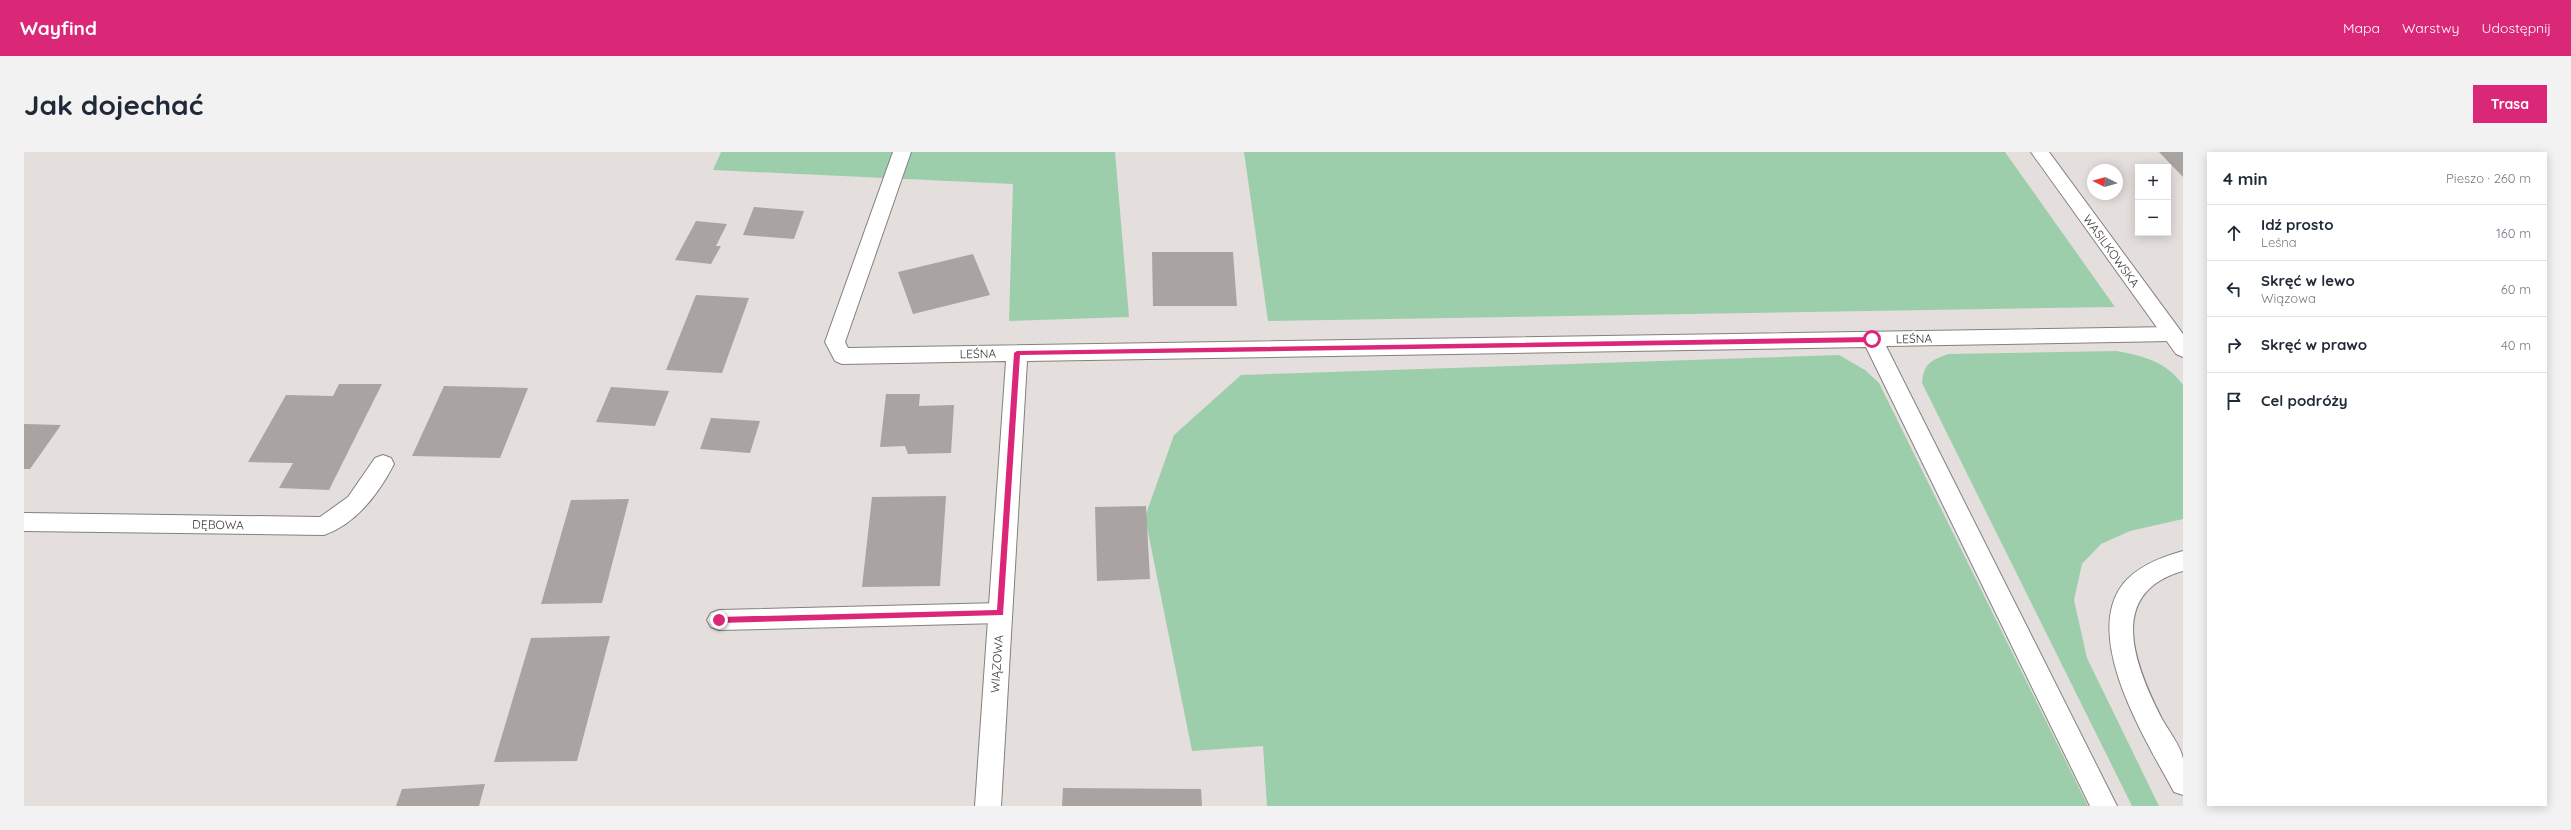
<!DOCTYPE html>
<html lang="pl">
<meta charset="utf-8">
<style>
body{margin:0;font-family:Quicksand,sans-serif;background:#f2f2f3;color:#1f2937}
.controls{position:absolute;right:12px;top:12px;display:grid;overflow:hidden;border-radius:0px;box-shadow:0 2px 10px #0003}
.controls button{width:36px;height:36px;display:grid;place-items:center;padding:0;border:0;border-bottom:1px solid #e0e1e3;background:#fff;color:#1f2937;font:20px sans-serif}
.compass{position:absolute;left:2063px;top:12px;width:36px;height:36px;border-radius:50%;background:#fff;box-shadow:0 2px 10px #0003;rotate:275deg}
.stop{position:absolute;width:12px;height:12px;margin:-9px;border:3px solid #db2777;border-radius:50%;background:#fff}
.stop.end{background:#db2777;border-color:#fff;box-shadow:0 1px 4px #0008}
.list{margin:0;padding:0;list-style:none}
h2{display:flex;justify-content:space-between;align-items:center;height:52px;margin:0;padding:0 16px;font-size:17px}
h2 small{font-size:13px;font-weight:400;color:#747a83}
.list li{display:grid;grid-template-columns:26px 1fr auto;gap:12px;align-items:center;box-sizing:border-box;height:56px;padding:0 16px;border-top:1px solid #e0e1e3}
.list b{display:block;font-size:15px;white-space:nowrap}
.list p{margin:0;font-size:13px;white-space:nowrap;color:#747a83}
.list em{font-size:13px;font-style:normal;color:#747a83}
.icon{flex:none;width:22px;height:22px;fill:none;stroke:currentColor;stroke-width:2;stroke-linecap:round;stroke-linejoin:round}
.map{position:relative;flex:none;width:2159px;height:654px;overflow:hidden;border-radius:0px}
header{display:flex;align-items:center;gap:24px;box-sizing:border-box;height:56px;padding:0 20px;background:#db2777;color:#fff}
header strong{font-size:19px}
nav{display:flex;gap:22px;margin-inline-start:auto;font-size:14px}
.intro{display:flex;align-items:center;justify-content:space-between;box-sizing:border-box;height:96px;padding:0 24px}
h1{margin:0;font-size:28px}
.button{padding:10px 18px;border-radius:0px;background:#db2777;color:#fff;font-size:14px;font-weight:700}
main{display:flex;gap:24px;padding:0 24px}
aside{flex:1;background:#fff;border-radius:0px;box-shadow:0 2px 10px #0003}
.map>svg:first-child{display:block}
</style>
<header>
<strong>Wayfind</strong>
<nav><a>Mapa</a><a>Warstwy</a><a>Udostępnij</a></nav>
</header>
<div class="intro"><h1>Jak dojechać</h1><a class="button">Trasa</a></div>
<main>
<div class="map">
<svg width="2159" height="654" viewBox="0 0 2159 654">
<rect width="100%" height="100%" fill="#e4dfdd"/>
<path fill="#9dceac" d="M 697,0 L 1091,0 L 1105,165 L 985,169 L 989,32 L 689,18 Z
M 1220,0 L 1981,0 L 2091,155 L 1244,169 Z
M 2093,199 C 2120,204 2143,210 2159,233 L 2159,367 L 2106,379 L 2077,392 L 2058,412 L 2050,448 L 2063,506 L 2135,654 L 2108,654 L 1898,231 C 1900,211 1906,209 1924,202 Z
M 1815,203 L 1841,218 L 1855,231 L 2064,654 L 1243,654 L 1239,594 L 1168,599 L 1121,365 L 1150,283 L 1217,223 Z"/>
<path fill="#a9a4a1" d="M 2135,0 L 2159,0 L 2159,25 Z
M 730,55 L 780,59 L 770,87 L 719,83 Z
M 672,69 L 703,72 L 692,94 L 697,94 L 687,112 L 651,108 Z
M 1128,100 L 1209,100 L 1213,154 L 1129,154 Z
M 949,102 L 966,143 L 889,162 L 874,120 Z
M 672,143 L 725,146 L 698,221 L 642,218 Z
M 315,232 L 358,232 L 305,338 L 255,336 L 269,311 L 224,310 L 262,243 L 309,244 Z
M 420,234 L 504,236 L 476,306 L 388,304 Z
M 587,235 L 645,239 L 631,274 L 572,270 Z
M 862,242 L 896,242 L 895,254 L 930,253 L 927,301 L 884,302 L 881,294 L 856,295 Z
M 687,266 L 736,269 L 726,301 L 676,297 Z
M 0,272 L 37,273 L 6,317 L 0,317 Z
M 922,344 L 916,434 L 838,435 L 848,345 Z
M 605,347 L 578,451 L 517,452 L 547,348 Z
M 1122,354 L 1126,427 L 1073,429 L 1071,355 Z
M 586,484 L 553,609 L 470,610 L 507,486 Z
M 461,632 L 455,654 L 372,654 L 378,637 Z
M 1039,636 L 1177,637 L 1178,654 L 1038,654 Z"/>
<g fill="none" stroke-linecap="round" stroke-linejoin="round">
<defs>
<path id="service" d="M 359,303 L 367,306 L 370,312 C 355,341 332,372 300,383 L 0,379 L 0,361 L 296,365 L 324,345 L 351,306 Z
M 976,451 L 984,454 L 988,461 L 984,468 L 976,471 L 695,478 L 687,475 L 683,468 L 687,461 L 695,458 Z"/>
<path id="minor" d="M 869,0 L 887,0 L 821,190 L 824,196 L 2148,175 L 2155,177 L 2158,182 L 2155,187 L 2148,189 L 1862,194 L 2093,654 L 2066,654 L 1842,195 L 1003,209 L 977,654 L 951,654 L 982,209 L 818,212 L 811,209 L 801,190 Z"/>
<path id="tertiary" d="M 2007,0 L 2025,0 L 2159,182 L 2159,205 L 2152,202 Z"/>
<path id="trunk" d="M 2159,399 L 2159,419 C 2081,441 2111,514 2138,567 C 2144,578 2157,594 2159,607 C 2159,618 2159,632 2159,643 L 2150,640 C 2123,590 2057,486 2099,432 C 2114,414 2137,405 2159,399 Z"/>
</defs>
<use href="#service" stroke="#84807d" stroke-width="2"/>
<use href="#minor" stroke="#84807d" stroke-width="2"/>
<use href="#tertiary" stroke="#84807d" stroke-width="2"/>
<use href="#trunk" stroke="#84807d" stroke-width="2"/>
<use href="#service" fill="#fff" fill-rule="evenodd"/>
<use href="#minor" fill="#fff" fill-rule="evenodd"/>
<use href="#tertiary" fill="#fff" fill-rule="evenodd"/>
<use href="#trunk" fill="#fff" fill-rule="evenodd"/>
</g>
<path fill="#db2777" d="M 1848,185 L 1851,187 L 1848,190 L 996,203 L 979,463 L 695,471 L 692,468 L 695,465 L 973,458 L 990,201 L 993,199 Z"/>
<g text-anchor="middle" stroke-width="4" stroke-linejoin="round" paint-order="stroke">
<g font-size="12" fill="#373534" stroke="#fff">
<text transform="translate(2087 99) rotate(54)" y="4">WASILKOWSKA</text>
<text transform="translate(1890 187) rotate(-1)" y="4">LEŚNA</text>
<text transform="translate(954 202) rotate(-1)" y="4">LEŚNA</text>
<text transform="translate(194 373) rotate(1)" y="4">DĘBOWA</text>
<text transform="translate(973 512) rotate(-86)" y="4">WIĄZOWA</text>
</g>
</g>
</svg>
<div class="controls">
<button>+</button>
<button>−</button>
</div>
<svg class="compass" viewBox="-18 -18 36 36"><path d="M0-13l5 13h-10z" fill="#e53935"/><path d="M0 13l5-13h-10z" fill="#747a83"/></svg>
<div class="stop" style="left:1848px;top:187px"></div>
<div class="stop end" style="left:695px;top:468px"></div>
</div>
<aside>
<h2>4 min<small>Pieszo · 260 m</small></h2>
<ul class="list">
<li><svg class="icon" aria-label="ahead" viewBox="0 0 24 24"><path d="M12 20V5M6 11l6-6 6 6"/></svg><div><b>Idź prosto</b><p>Leśna</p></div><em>160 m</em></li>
<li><svg class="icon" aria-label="left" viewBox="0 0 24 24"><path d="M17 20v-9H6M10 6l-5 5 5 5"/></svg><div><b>Skręć w lewo</b><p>Wiązowa</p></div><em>60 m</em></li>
<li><svg class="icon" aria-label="right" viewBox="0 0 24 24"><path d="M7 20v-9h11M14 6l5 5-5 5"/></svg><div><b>Skręć w prawo</b></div><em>40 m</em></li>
<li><svg class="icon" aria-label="arrive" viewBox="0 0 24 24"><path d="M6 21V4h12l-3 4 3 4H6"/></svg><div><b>Cel podróży</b></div></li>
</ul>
</aside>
</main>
